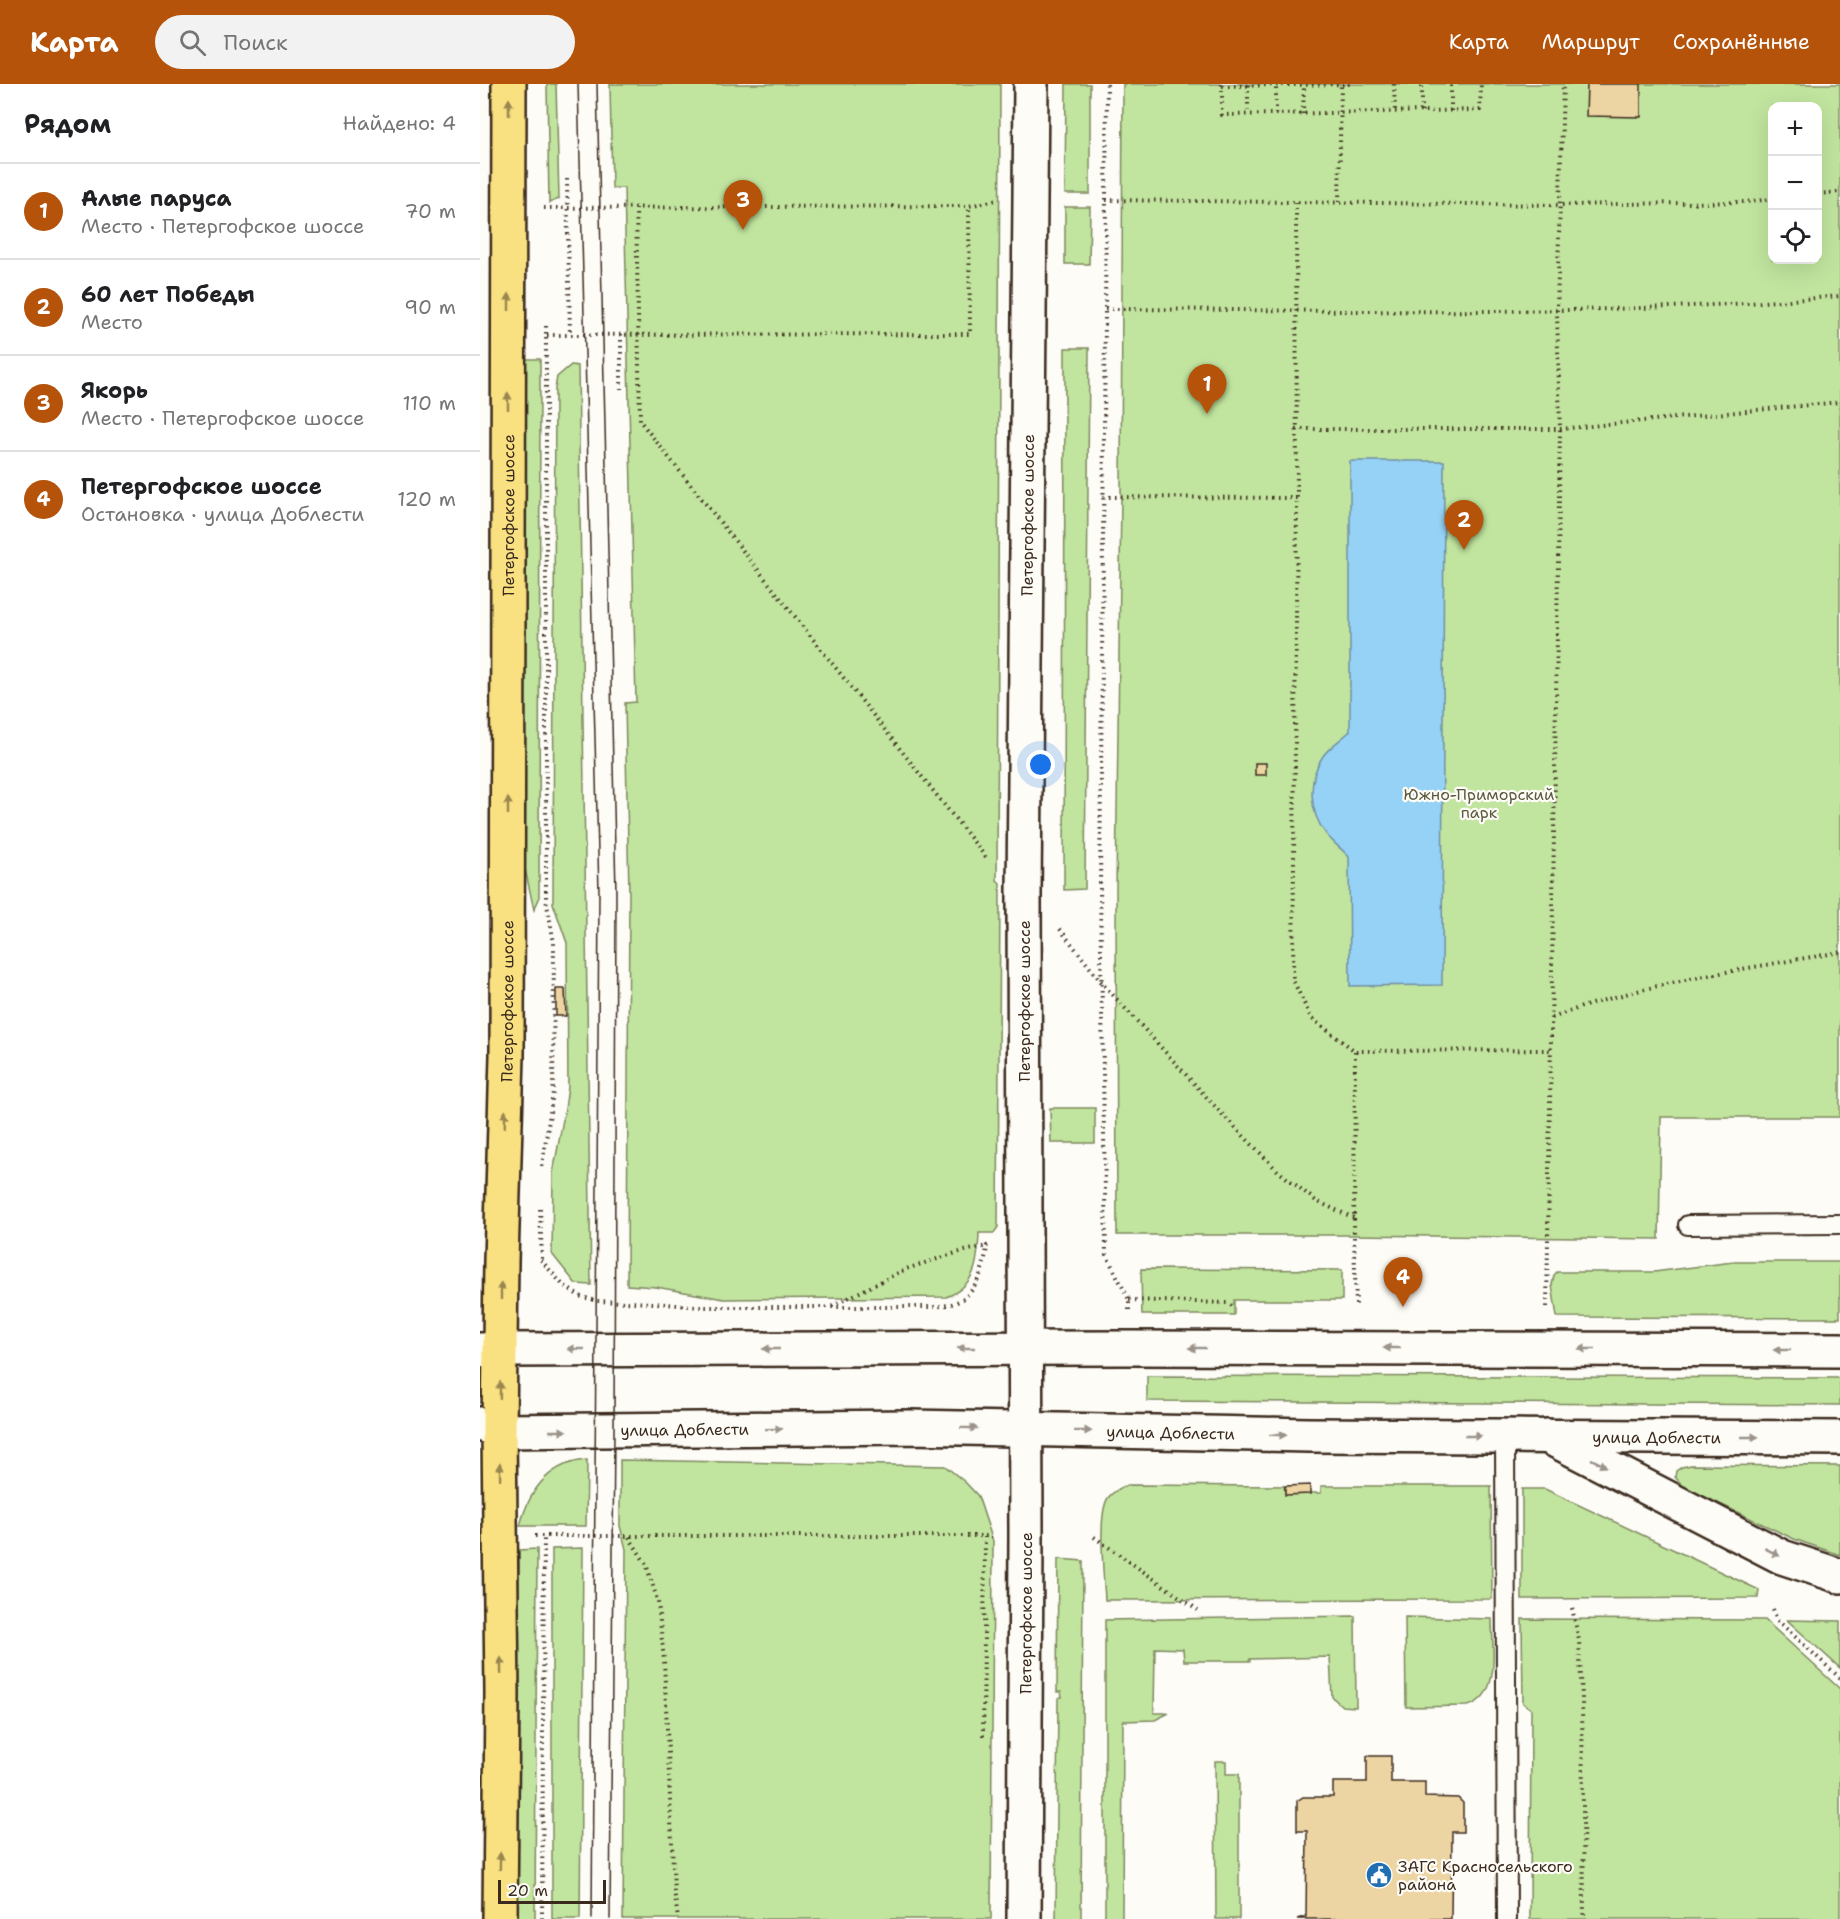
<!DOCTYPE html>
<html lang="ru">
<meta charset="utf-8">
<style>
body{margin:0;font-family:"Shantell Sans",sans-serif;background:#f2f2f2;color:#202124}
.controls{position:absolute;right:18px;top:18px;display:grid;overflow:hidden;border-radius:12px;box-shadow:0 6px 24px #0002}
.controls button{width:54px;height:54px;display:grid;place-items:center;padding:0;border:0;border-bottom:2px solid #e0e0e0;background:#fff;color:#202124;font:30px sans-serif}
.scale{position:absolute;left:18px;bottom:15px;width:108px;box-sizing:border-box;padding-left:6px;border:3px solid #3b2a1e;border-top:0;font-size:16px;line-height:21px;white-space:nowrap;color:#3b2a1e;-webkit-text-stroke:4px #fdfcf7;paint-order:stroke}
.you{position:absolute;left:561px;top:681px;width:21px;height:21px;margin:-15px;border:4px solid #fff;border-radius:50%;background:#1a73e8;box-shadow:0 0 0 9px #1a73e833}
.badge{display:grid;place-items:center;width:39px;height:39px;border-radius:50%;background:#b45309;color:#fff;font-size:20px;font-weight:700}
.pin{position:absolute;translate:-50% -50px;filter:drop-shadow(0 2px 3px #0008)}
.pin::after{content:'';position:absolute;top:32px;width:21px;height:18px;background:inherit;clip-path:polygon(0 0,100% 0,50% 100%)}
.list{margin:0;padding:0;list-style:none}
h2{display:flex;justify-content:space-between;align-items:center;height:78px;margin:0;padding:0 24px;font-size:26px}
h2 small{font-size:20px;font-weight:400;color:#757577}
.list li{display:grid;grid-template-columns:39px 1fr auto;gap:18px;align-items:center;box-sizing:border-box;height:96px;padding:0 24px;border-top:2px solid #e0e0e0}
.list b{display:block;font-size:22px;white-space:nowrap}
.list p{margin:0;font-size:20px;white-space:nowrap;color:#757577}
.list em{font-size:20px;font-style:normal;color:#757577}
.icon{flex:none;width:33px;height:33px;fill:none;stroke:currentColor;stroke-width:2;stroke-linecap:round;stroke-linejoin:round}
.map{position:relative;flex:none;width:1360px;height:1835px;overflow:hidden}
header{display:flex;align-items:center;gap:36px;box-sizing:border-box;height:84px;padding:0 30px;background:#b45309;color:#fff}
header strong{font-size:28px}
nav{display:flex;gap:33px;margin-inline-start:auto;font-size:21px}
.search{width:420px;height:54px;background:#f2f2f2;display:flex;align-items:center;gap:15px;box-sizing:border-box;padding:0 21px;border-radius:33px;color:#757577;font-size:22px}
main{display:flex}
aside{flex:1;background:#fff}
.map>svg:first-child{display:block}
</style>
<header>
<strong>Карта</strong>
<div class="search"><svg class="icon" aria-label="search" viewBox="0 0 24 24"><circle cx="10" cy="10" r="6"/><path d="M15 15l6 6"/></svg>Поиск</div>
<nav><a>Карта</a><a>Маршрут</a><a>Сохранённые</a></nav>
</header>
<main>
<aside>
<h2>Рядом<small>Найдено: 4</small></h2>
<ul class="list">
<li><span class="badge">1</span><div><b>Алые паруса</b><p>Место · Петергофское шоссе</p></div><em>70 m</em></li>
<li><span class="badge">2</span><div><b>60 лет Победы</b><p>Место</p></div><em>90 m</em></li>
<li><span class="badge">3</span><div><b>Якорь</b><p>Место · Петергофское шоссе</p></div><em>110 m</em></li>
<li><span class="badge">4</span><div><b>Петергофское шоссе</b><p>Остановка · улица Доблести</p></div><em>120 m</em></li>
</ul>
</aside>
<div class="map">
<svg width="1360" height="1835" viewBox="0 0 1360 1835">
<rect width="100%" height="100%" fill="#fdfcf7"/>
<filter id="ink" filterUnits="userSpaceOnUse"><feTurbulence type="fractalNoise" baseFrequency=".0167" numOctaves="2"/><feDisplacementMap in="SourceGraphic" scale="12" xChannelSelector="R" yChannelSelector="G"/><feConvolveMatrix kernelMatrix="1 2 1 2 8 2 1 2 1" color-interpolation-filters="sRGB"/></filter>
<g filter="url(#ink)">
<path fill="#c1e59f" stroke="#7e885e" stroke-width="1.5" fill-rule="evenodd" d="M 67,0 L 76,0 L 79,115 L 69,119 Z
M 130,0 L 520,0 L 517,796 L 520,799 L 518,1143 L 514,1149 L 499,1149 C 498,1178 496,1202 466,1213 L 244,1215 L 176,1203 L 147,1201 L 149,809 L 145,619 L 156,618 L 144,104 L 132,104 Z
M 586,0 L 610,0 L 610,110 L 585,110 Z
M 643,0 L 1360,0 L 1360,1033 L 1181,1033 L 1179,1155 L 874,1151 L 637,1151 L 636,806 L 641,413 ZM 1292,22 L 1338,22 L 1338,176 L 1292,176 Z
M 585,123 L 610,123 L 609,180 L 585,180 Z
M 585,264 L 609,264 L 605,805 L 584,806 Z
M 45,275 L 60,275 L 59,815 L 54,826 L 44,780 Z
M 91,281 L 98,282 L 111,1201 L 96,1200 L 72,1170 L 73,1089 L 85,1025 L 88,1003 L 87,859 L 73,819 L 75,305 L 77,293 Z
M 570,1024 L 615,1024 L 615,1059 L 571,1059 Z
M 1253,1178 L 1360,1178 L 1360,1234 L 1077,1233 L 1072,1201 L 1074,1191 L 1077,1188 L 1174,1188 Z
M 661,1185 L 862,1186 L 862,1216 L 754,1216 L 754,1231 L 662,1231 Z
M 667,1292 L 1360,1294 L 1360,1321 L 667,1317 Z
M 107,1376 L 106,1442 L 40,1442 C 49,1407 68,1379 107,1376 Z
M 140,1376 L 465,1382 L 485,1398 L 498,1412 L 513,1457 L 511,1835 L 143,1835 L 146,1465 L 140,1442 Z
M 1211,1381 L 1360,1382 L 1360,1471 L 1314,1455 L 1204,1403 L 1195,1393 L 1196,1387 L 1202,1383 Z
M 648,1401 L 804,1402 L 805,1409 L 841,1409 L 841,1402 L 1011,1402 L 1012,1515 L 625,1516 C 624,1495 617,1430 628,1414 C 633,1407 640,1404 648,1401 Z
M 1042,1405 L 1065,1405 L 1279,1506 L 1278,1514 L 1042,1515 Z
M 103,1464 L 100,1835 L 72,1835 L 72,1465 Z
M 57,1465 L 55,1835 L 38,1835 L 39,1466 Z
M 578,1475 L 603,1477 L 601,1835 L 576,1835 L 578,1614 L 582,1613 L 581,1608 L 577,1608 Z
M 875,1532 L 876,1623 L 862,1622 L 852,1613 L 850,1573 L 770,1575 L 770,1577 L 704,1577 L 703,1565 L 675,1564 L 674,1629 L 689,1629 L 675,1636 L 643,1637 L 642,1835 L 625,1835 L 625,1536 Z
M 925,1533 L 1012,1535 C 1012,1563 1022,1612 988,1622 L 926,1623 Z
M 1042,1535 L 1285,1536 L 1360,1605 L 1360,1835 L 1050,1835 L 1051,1625 L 1043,1619 Z
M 1307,1536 L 1360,1537 L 1360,1584 Z
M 735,1677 L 746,1677 L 746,1690 L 759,1690 L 759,1835 L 736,1835 Z"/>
<path fill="#95d2f6" stroke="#718fa0" stroke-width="1.5" d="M 870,377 L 964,377 L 962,901 L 870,902 L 869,773 C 862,765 853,759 846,750 C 829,728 827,696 843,672 C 850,662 861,656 870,647 Z"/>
<path fill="#edd4a3" stroke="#3b2a1e" stroke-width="1.5" d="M 1107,0 L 1161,0 L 1161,33 L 1106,32 Z
M 775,679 L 786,679 L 786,691 L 775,691 Z
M 76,905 L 85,905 L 86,932 L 76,932 Z
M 830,1401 L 830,1410 L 805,1411 L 805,1402 Z
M 887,1672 L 911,1672 L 911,1698 L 945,1698 L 945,1713 L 978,1714 L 983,1719 L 983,1748 L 972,1748 L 971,1835 L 817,1835 L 826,1833 L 827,1747 L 817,1747 L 817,1717 L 823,1713 L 853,1713 L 853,1698 L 887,1698 Z"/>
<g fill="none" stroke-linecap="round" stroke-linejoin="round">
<defs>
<path id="service" d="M 1208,1141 L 1360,1140
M 1025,1352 L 1027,1835"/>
<path id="minor" d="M 1067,1352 L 1302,1473 L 1360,1492"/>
<g id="tertiary">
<path id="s1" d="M 544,1835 L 546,1453 L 544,810 L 551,0"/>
</g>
<g id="secondary">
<path d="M 0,1266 L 649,1264 L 1360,1266"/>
<path id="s2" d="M 0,1340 L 19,1347 L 430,1343 L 829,1351 L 1360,1354"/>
</g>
<g id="primary">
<path id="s3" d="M 20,1835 L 22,1609 L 19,1347 L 21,1177 L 27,972 L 29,0"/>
</g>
</defs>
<use href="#service" stroke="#3b2a1e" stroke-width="22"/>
<use href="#minor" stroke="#3b2a1e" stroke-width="38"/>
<use href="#tertiary" stroke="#3b2a1e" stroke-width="38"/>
<use href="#secondary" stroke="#3b2a1e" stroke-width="38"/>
<use href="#primary" stroke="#3b2a1e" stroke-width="38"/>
<path stroke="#3b2a1e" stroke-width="4" stroke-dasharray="1.5 4.5" stroke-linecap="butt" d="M 627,0 L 620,805 L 626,1170 L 649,1216 L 649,1229
M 742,0 L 742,31 L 1000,26 L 1001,0
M 914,0 L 915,28
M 768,1 L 768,31
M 742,2 L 873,0
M 971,27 L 971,0
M 942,28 L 942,0
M 796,30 L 796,1
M 823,30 L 824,1
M 87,95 L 90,251
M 1338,110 L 1360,108
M 626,116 L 1081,121 L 1265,118 L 1292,115
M 816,118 L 817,414 L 813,896 L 831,934 L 875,967 L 1071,966
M 859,118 L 861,1
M 64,124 L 489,122 L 516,116
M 156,124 L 160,337 L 508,776
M 625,225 C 870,226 1116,234 1360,212
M 141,250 L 141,305
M 67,251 L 490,250 L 489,122
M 816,345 L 1080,345 L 1360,318
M 623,413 L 817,414
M 580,845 L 622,899 L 742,1030 L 798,1087 L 836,1117 L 874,1134
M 1072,934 C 1160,899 1266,885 1360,868
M 875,967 L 874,1151 L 876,1223
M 62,1082 L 73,1009 L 74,859 L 66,815 L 66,239
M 60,1125 L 62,1176
M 61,1176 L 82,1200 L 99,1212 L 117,1217 L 174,1219 L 220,1223 L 453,1223 C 462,1222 472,1221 481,1216 C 498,1206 505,1180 507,1162 L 510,1161
M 649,1216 L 747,1219 L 754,1223
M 352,1222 L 426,1185 L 476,1169 L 507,1162
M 1067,1223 L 1080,345 L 1077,227 L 1083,0
M 55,1452 L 512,1452
M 149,1453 L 166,1480 L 178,1518 L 184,1576 L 194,1806 L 198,1835
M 614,1453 L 718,1526
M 1092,1524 L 1099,1556 L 1102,1613 L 1104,1835
M 1293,1525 L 1297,1536 L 1360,1594
M 503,1652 L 505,1453
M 62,1835 L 64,1452"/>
<use href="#service" stroke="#fdfcf7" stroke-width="18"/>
<use href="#minor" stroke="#fdfcf7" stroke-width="33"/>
<use href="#tertiary" stroke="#fdfcf7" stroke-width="33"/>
<use href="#secondary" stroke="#fdfcf7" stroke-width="33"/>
<use href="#primary" stroke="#f9e181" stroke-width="33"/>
<path stroke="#3b2a1e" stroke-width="1.5" d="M 98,0 L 119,808 L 112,1835
M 117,0 L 136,808 L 134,1347 L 130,1835"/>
</g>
<defs><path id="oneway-solid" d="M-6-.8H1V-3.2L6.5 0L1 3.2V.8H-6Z" transform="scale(1.5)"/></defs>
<g fill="#9a8650">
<use href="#oneway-solid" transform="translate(29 23) rotate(-90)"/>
<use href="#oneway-solid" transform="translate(29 218) rotate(-90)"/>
<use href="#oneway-solid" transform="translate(28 317) rotate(-90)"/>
<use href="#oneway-solid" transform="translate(28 722) rotate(-90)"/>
<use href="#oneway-solid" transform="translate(25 1035) rotate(-88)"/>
<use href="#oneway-solid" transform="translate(21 1207) rotate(-90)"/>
<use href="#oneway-solid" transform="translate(20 1306) rotate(-89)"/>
<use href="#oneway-solid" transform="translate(20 1387) rotate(-91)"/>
<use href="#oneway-solid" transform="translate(21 1582) rotate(-90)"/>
<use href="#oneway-solid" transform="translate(20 1777) rotate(-89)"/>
</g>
<g fill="#9c938a">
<use href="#oneway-solid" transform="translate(486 1264) rotate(180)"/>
<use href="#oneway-solid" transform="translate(717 1264) rotate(-180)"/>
<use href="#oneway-solid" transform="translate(912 1264) rotate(-180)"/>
<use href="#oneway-solid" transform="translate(96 1265) rotate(180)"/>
<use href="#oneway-solid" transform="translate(291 1265) rotate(180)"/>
<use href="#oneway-solid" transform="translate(1107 1265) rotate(-180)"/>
<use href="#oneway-solid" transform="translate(1302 1266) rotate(-180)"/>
<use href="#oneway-solid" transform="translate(489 1344) rotate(1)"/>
<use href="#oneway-solid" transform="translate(294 1345) rotate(-1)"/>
<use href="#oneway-solid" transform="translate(78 1347)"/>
<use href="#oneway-solid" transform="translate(603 1347) rotate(1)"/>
<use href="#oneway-solid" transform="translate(798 1351) rotate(1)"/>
<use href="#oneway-solid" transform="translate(993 1352)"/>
<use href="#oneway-solid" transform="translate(1270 1353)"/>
<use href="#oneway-solid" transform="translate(1119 1379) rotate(27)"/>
<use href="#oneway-solid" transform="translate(1292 1468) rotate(27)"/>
</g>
</g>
<defs>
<symbol id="civic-disc" viewBox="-11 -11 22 22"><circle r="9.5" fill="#1f6fb2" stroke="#fdfcf7"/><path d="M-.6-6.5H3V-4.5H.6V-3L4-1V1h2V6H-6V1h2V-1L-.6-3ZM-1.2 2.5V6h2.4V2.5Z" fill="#fff"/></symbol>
</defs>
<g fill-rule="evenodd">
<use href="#civic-disc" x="884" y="1776" width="30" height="30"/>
</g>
<g text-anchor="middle" stroke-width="4.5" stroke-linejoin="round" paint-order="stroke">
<g font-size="16" fill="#3b2a1e" stroke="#fdfcf7">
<text dy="6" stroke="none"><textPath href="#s3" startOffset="1404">Петергофское шоссе</textPath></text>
<text dy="6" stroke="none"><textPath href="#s1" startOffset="1404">Петергофское шоссе</textPath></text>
<text transform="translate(544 917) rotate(-90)" y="6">Петергофское шоссе</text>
<text dy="6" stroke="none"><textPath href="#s3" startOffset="918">Петергофское шоссе</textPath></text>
<text dy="6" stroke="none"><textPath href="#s2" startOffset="206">улица Доблести</textPath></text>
<text dy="6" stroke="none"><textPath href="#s2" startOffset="692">улица Доблести</textPath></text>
<text dy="6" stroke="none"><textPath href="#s2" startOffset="1178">улица Доблести</textPath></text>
<text dy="6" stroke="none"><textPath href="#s1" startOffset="306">Петергофское шоссе</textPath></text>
</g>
<g font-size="16" fill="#5c593e" stroke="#fdfcf7">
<text x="999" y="716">Южно-Приморский<tspan x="999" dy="18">парк</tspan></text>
</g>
<g font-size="16" fill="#3b2a1e" stroke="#fdfcf7" text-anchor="start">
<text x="918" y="1788">ЗАГС Красносельского<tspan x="918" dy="18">района</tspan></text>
</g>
</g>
</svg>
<div class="controls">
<button>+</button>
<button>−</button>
<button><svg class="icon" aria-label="locate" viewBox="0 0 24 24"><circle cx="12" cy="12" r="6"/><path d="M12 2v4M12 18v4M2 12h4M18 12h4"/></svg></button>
</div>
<div class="scale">20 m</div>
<div class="you"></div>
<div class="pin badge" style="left:727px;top:330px">1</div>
<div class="pin badge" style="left:984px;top:466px">2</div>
<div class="pin badge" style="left:263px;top:146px">3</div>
<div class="pin badge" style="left:923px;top:1223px">4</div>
</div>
</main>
